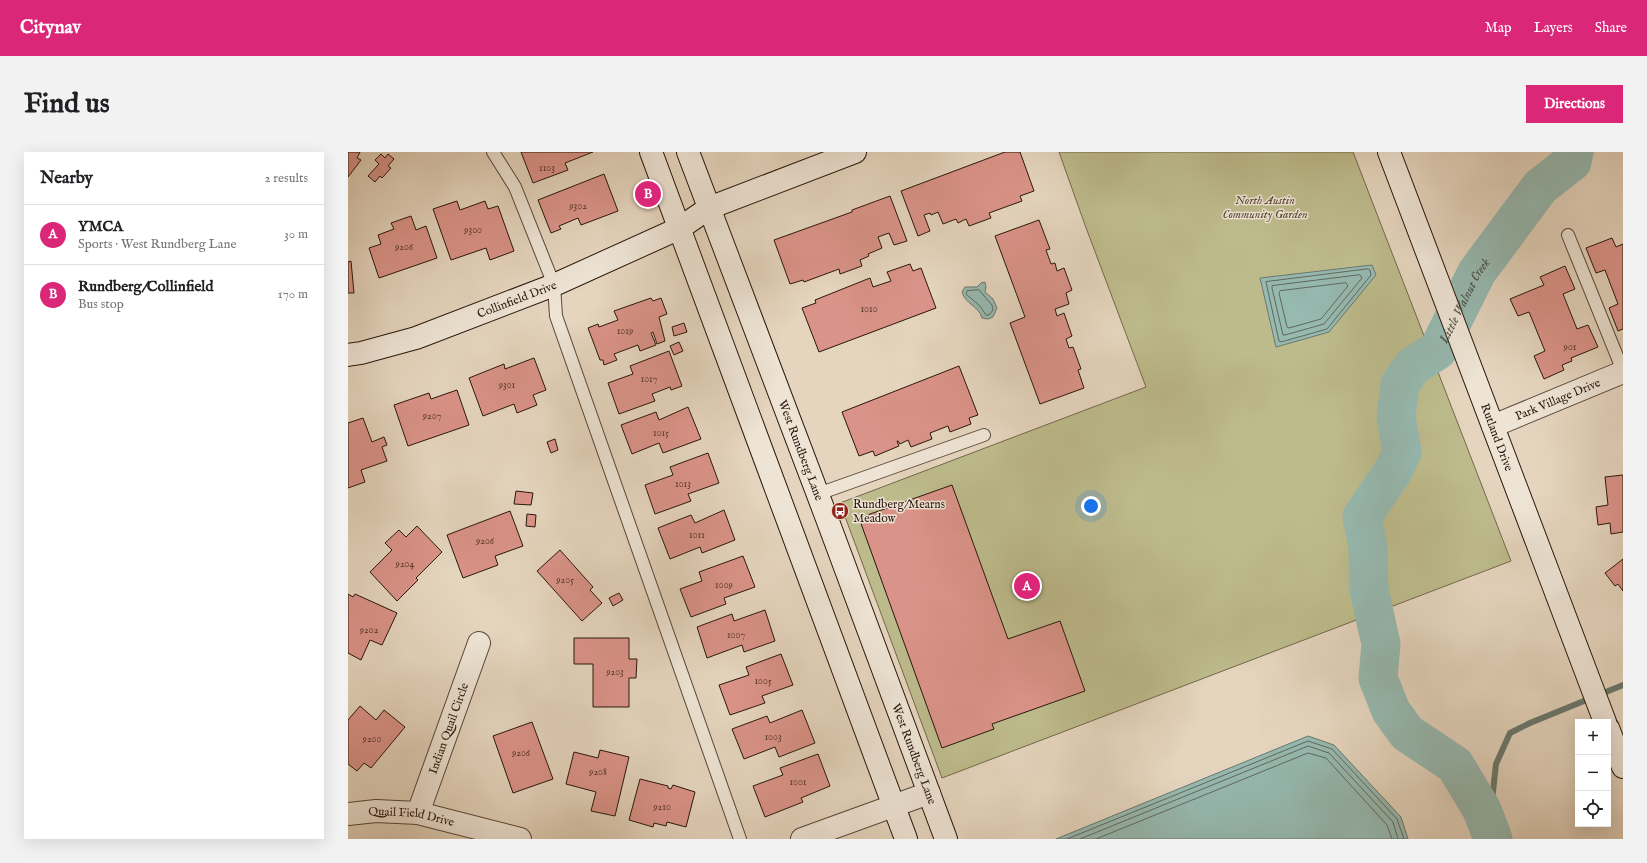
<!DOCTYPE html>
<meta charset="utf-8">
<style>
body{margin:0;font-family:"IM FELL English",serif;background:#f2f2f2;color:#202124}
.controls{position:absolute;right:12px;bottom:12px;display:grid;overflow:hidden;border-radius:0px;box-shadow:0 4px 16px #0002}
.controls button{width:36px;height:36px;display:grid;place-items:center;padding:0;border:0;border-bottom:1px solid #e0e0e0;background:#fff;color:#202124;font:20px sans-serif}
.you{position:absolute;left:743px;top:354px;width:14px;height:14px;margin:-10px;border:3px solid #fff;border-radius:50%;background:#1a73e8;box-shadow:0 0 0 6px #1a73e833}
.badge{display:grid;place-items:center;width:26px;height:26px;border-radius:50%;background:#db2777;color:#fff;font-size:13px;font-weight:700}
.pin{position:absolute;translate:-50% -50%;border:2px solid #fff;box-shadow:0 1px 4px #0006}
.list{margin:0;padding:0;list-style:none}
h2{display:flex;justify-content:space-between;align-items:center;height:52px;margin:0;padding:0 16px;font-size:17px}
h2 small{font-size:13px;font-weight:400;color:#757577}
.list li{display:grid;grid-template-columns:26px 1fr auto;gap:12px;align-items:center;box-sizing:border-box;height:60px;padding:0 16px;border-top:1px solid #e0e0e0}
.list b{display:block;font-size:15px;white-space:nowrap}
.list p{margin:0;font-size:13px;white-space:nowrap;color:#757577}
.list em{font-size:13px;font-style:normal;color:#757577}
.icon{flex:none;width:22px;height:22px;fill:none;stroke:currentColor;stroke-width:2;stroke-linecap:round;stroke-linejoin:round}
.map{position:relative;flex:none;width:1275px;height:687px;overflow:hidden;border-radius:0px}
header{display:flex;align-items:center;gap:24px;box-sizing:border-box;height:56px;padding:0 20px;background:#db2777;color:#fff}
header strong{font-size:19px}
nav{display:flex;gap:22px;margin-inline-start:auto;font-size:14px}
.intro{display:flex;align-items:center;justify-content:space-between;box-sizing:border-box;height:96px;padding:0 24px}
h1{margin:0;font-size:28px}
.button{padding:10px 18px;border-radius:0px;background:#db2777;color:#fff;font-size:14px;font-weight:700}
main{display:flex;gap:24px;padding:0 24px}
aside{flex:1;background:#fff;border-radius:0px;box-shadow:0 4px 16px #0002}
.map>svg:first-child{display:block}
</style>
<header>
<strong>Citynav</strong>
<nav><a>Map</a><a>Layers</a><a>Share</a></nav>
</header>
<div class="intro"><h1>Find us</h1><a class="button">Directions</a></div>
<main>
<aside>
<h2>Nearby<small>2 results</small></h2>
<ul class="list">
<li><span class="badge">A</span><div><b>YMCA</b><p>Sports · West Rundberg Lane</p></div><em>30 m</em></li>
<li><span class="badge">B</span><div><b>Rundberg/Collinfield</b><p>Bus stop</p></div><em>170 m</em></li>
</ul>
</aside>
<div class="map">
<svg width="1275" height="687" viewBox="0 0 1275 687">
<rect width="100%" height="100%" fill="#e5d5be"/>
<filter id="stains"><feTurbulence type="fractalNoise" baseFrequency=".005" numOctaves="4"/><feColorMatrix values="0 0 0 0 .2 0 0 0 0 .09 0 0 0 0 .02 0 0 0 .5 -.17"/></filter>
<radialGradient id="worn" r=".72"><stop offset=".6" stop-color="#630" stop-opacity="0"/><stop offset="1" stop-color="#630" stop-opacity=".3"/></radialGradient>
<path fill="#bdbb8c" stroke="#73684c" d="M 711,0 L 1005,0 L 1163,409 L 594,626 L 492,351 L 798,235 L 737,73 Z"/>
<path fill="#96b9b0" stroke="#6a786e" d="M 1024,113 L 1028,123 L 981,180 L 928,195 L 912,126 Z
M 637,130 L 638,135 L 637,140 L 645,147 L 649,156 L 645,165 L 640,167 L 634,166 C 631,154 617,152 614,140 L 617,135 L 629,135 L 633,131 Z
M 960,584 L 986,593 L 1053,665 L 1060,687 L 708,687 Z"/>
<g fill="none" stroke-linecap="round" stroke-linejoin="round">
<path stroke="#60685e" stroke-width="1" d="M 1020,117 L 1022,118 L 1023,123 L 979,177 L 933,190 L 931,189 L 918,130 Z
M 1012,123 L 1014,126 L 976,172 L 937,183 L 935,183 L 924,136 L 924,134 Z
M 998,131 L 1000,134 L 973,167 L 941,176 L 939,175 L 931,141 L 932,139 Z
M 631,138 L 644,153 L 645,158 L 641,163 L 638,163 L 632,154 L 618,142 L 619,139 Z
M 719,687 L 960,589 L 984,597 L 1049,667 L 1056,687
M 732,687 L 960,594 L 981,601 L 1045,670 L 1050,687
M 748,687 L 960,601 L 978,606 L 1039,673 L 1044,687"/>
<path stroke="#6a786e" stroke-width="6" d="M 1141,676 L 1148,612 L 1162,581 L 1182,571 L 1275,533"/>
<path stroke="#96b9b0" stroke-width="39" id="s1" d="M 1145,687 L 1134,658 L 1107,613 L 1059,581 L 1043,559 L 1030,526 L 1033,492 L 1021,438 L 1020,394 L 1014,365 L 1045,319 L 1054,300 L 1048,265 L 1052,232 L 1065,214 L 1090,198 L 1129,120 L 1192,35 L 1224,10 L 1226,0"/>
</g>
<path fill="#da9388" stroke="#29160c" d="M 0,0 L 12,0 L 9,6 L 13,8 L 0,25 Z
M 173,0 L 245,0 L 217,11 L 220,18 L 185,31 Z
M 657,0 L 672,0 L 686,39 L 672,44 L 674,49 L 641,61 L 643,66 L 621,74 L 618,67 L 610,71 L 608,67 L 595,72 L 590,60 L 583,63 L 582,61 L 576,63 L 582,79 L 570,84 L 553,39 Z
M 33,2 L 37,6 L 40,2 L 46,7 L 40,14 L 43,16 L 34,26 L 32,24 L 27,30 L 20,24 L 31,12 L 27,8 Z
M 256,22 L 270,59 L 233,73 L 230,66 L 211,74 L 213,77 L 203,81 L 190,48 Z
M 542,44 L 559,89 L 546,93 L 541,81 L 530,85 L 534,96 L 520,102 L 521,104 L 512,108 L 514,114 L 492,122 L 491,117 L 456,130 L 455,128 L 442,132 L 426,88 L 504,60 L 504,58 Z
M 109,49 L 112,58 L 137,49 L 140,57 L 150,54 L 166,99 L 142,108 L 138,96 L 103,108 L 85,57 Z
M 63,64 L 68,78 L 78,74 L 89,106 L 31,126 L 21,96 L 33,92 L 30,83 L 46,77 L 43,71 Z
M 691,68 L 702,97 L 698,98 L 703,112 L 707,111 L 709,119 L 716,116 L 724,138 L 718,141 L 721,152 L 707,157 L 709,164 L 716,161 L 724,184 L 718,187 L 721,196 L 725,195 L 733,217 L 730,218 L 736,236 L 692,252 L 662,171 L 677,165 L 647,84 Z
M 1264,86 L 1268,95 L 1275,92 L 1275,177 L 1270,179 L 1261,156 L 1270,152 L 1257,118 L 1248,121 L 1238,96 Z
M 3,109 L 6,141 L 0,141 L 0,110 Z
M 562,112 L 565,119 L 573,116 L 588,156 L 471,200 L 454,156 L 468,151 L 467,148 L 522,126 L 525,135 L 543,129 L 539,120 Z
M 1217,114 L 1227,137 L 1215,142 L 1229,177 L 1240,173 L 1250,195 L 1223,206 L 1224,209 L 1214,213 L 1216,218 L 1196,227 L 1186,204 L 1197,199 L 1181,160 L 1170,164 L 1162,147 L 1196,133 L 1192,125 Z
M 303,146 L 305,149 L 313,146 L 319,162 L 311,165 L 317,189 L 309,192 L 305,180 L 303,181 L 308,193 L 292,199 L 290,193 L 266,202 L 269,208 L 256,213 L 255,208 L 252,208 L 240,176 L 250,172 L 251,175 L 270,168 L 266,159 Z
M 336,171 L 339,180 L 326,184 L 324,175 Z
M 331,190 L 335,199 L 326,203 L 322,194 Z
M 321,199 L 334,234 L 323,238 L 322,235 L 304,242 L 307,249 L 271,262 L 260,231 L 285,222 L 282,214 Z
M 186,206 L 198,238 L 185,243 L 189,253 L 169,261 L 166,252 L 135,264 L 121,226 L 156,212 L 157,217 Z
M 611,214 L 630,263 L 621,266 L 623,272 L 602,280 L 600,274 L 582,281 L 584,287 L 563,295 L 560,288 L 552,292 L 550,289 L 549,289 L 551,294 L 527,304 L 525,299 L 511,304 L 494,260 Z
M 109,238 L 121,273 L 60,294 L 46,253 L 81,241 L 83,247 Z
M 340,255 L 353,287 L 315,301 L 311,291 L 284,302 L 273,273 L 308,260 L 311,268 Z
M 15,266 L 24,290 L 36,285 L 39,293 L 34,295 L 39,309 L 13,318 L 17,330 L 0,336 L 0,271 Z
M 207,287 L 210,298 L 203,301 L 199,290 Z
M 360,301 L 371,331 L 340,342 L 343,349 L 307,362 L 297,333 L 325,323 L 322,315 Z
M 1275,323 L 1275,380 L 1263,382 L 1262,371 L 1250,373 L 1248,355 L 1260,353 L 1257,325 Z
M 604,333 L 660,487 L 712,469 L 737,539 L 644,572 L 646,577 L 594,596 L 511,366 Z
M 168,339 L 185,341 L 183,353 L 166,352 Z
M 376,358 L 387,388 L 354,401 L 352,395 L 322,407 L 310,376 L 343,363 L 347,371 Z
M 162,359 L 175,394 L 147,404 L 150,413 L 115,426 L 99,383 Z
M 179,362 L 188,363 L 187,375 L 178,374 Z
M 69,374 L 94,400 L 68,426 L 70,428 L 49,449 L 22,420 L 44,398 L 37,391 L 51,378 L 58,385 Z
M 212,398 L 245,435 L 242,438 L 254,451 L 234,469 L 189,419 Z
M 395,404 L 407,435 L 376,446 L 378,452 L 343,465 L 332,437 L 354,429 L 351,420 Z
M 1275,407 L 1275,439 L 1270,432 L 1267,434 L 1257,421 Z
M 271,441 L 275,448 L 265,454 L 261,446 Z
M 0,442 L 5,445 L 7,442 L 49,461 L 34,493 L 22,488 L 13,508 L 0,501 Z
M 417,458 L 427,489 L 396,500 L 394,493 L 359,506 L 349,475 L 384,462 L 386,469 Z
M 226,486 L 281,486 L 281,507 L 289,507 L 288,526 L 281,526 L 281,555 L 245,555 L 245,512 L 226,512 Z
M 433,502 L 445,533 L 414,544 L 417,551 L 382,563 L 371,533 L 401,523 L 398,515 Z
M 12,554 L 28,568 L 36,558 L 57,575 L 23,616 L 16,611 L 9,619 L 0,612 L 0,568 Z
M 454,558 L 467,591 L 431,605 L 427,595 L 396,607 L 384,577 L 419,564 L 422,571 Z
M 184,570 L 205,627 L 165,641 L 145,584 Z
M 252,598 L 281,605 L 267,664 L 243,659 L 248,640 L 218,632 L 226,600 L 250,606 Z
M 470,602 L 482,634 L 453,646 L 455,650 L 417,665 L 405,634 L 435,623 L 432,616 Z
M 292,627 L 320,634 L 320,636 L 323,637 L 325,633 L 347,640 L 338,675 L 319,670 L 318,674 L 306,671 L 305,675 L 281,668 Z"/>
<g fill="none" stroke-linecap="round" stroke-linejoin="round">
<defs>
<path id="lane" d="M 145,0 L 167,35 L 206,133 L 208,164 L 392,687
M 1220,83 L 1275,219
M 470,342 L 636,283"/>
<g id="street">
<path id="s2" d="M 1145,274 L 1275,220"/>
<path id="s3" d="M 70,661 L 131,491"/>
<path id="s4" d="M 0,662 L 28,659 L 70,661 L 172,687"/>
<path d="M 454,687 L 581,641"/>
</g>
<g id="secondary">
<path d="M 303,0 L 558,687"/>
<path id="s5" d="M 340,0 L 478,364 L 598,687"/>
<path id="s6" d="M 1041,0 L 1257,570"/>
<path id="s7" d="M 0,203 L 13,201 L 68,186 L 206,133 L 332,76 L 361,56 L 507,0"/>
<path d="M 1260,576 L 1275,615"/>
</g>
</defs>
<use href="#lane" stroke="#584638" stroke-width="14"/>
<use href="#street" stroke="#584638" stroke-width="24"/>
<use href="#secondary" stroke="#29160c" stroke-width="24"/>
<use href="#lane" stroke="#eee4d5" stroke-width="12"/>
<use href="#street" stroke="#eee4d5" stroke-width="22"/>
<use href="#secondary" stroke="#eee4d5" stroke-width="22"/>
</g>
<defs>
<symbol id="bus-disc" viewBox="-11 -11 22 22"><circle r="9.5" fill="#8f2418" stroke="#eee4d5"/><path d="M-5-6H5V4H4V6H2V4H-2V6H-4V4H-5ZM-3.5-4V0h7V-4ZM-3.5 1.2v1.5H-2V1.2ZM2 1.2v1.5H3.5V1.2Z" fill="#fff"/></symbol>
</defs>
<g fill-rule="evenodd">
<use href="#bus-disc" x="482" y="349" width="20" height="20"/>
</g>
<g text-anchor="middle" stroke-width="3" stroke-linejoin="round" paint-order="stroke">
<g font-size="10" fill="#55352b">
<text x="199" y="19">1103</text>
<text x="230" y="57">9302</text>
<text x="125" y="81">9300</text>
<text x="56" y="98">9206</text>
<text x="521" y="160">1010</text>
<text x="277" y="182">1019</text>
<text x="1222" y="198">901</text>
<text x="301" y="230">1017</text>
<text x="159" y="236">9301</text>
<text x="84" y="267">9207</text>
<text x="313" y="284">1015</text>
<text x="335" y="335">1013</text>
<text x="349" y="386">1011</text>
<text x="137" y="392">9206</text>
<text x="57" y="415">9204</text>
<text x="217" y="431">9205</text>
<text x="376" y="436">1009</text>
<text x="21" y="481">9202</text>
<text x="388" y="486">1007</text>
<text x="267" y="523">9203</text>
<text x="415" y="532">1005</text>
<text x="425" y="588">1003</text>
<text x="24" y="590">9200</text>
<text x="173" y="604">9206</text>
<text x="250" y="623">9208</text>
<text x="450" y="633">1001</text>
<text x="314" y="658">9210</text>
</g>
<g font-size="12" font-style="italic" fill="#554832" stroke="#eee4d5">
<text x="917" y="52">North Austin<tspan x="917" dy="14">Community Garden</tspan></text>
</g>
<g font-size="12" fill="#29160c" stroke="#eee4d5">
<text dy="4" stroke="none"><textPath href="#s7" startOffset="178">Collinfield Drive</textPath></text>
<text dy="4" stroke="none"><textPath href="#s2" startOffset="70">Park Village Drive</textPath></text>
<text dy="4" stroke="none"><textPath href="#s6" startOffset="305">Rutland Drive</textPath></text>
<text dy="4" stroke="none"><textPath href="#s5" startOffset="319">West Rundberg Lane</textPath></text>
<text dy="4" stroke="none"><textPath href="#s3" startOffset="90">Indian Quail Circle</textPath></text>
<text dy="4" stroke="none"><textPath href="#s5" startOffset="643">West Rundberg Lane</textPath></text>
<text dy="4" stroke="none"><textPath href="#s4" startOffset="64">Quail Field Drive</textPath></text>
</g>
<g font-size="12" fill="#29160c" stroke="#eee4d5" text-anchor="start">
<text x="505" y="356">Rundberg/Mearns<tspan x="505" dy="14">Meadow</tspan></text>
</g>
<g font-size="13" font-style="italic" fill="#4f4f45" stroke="#eee4d5">
<text dy="5" stroke="none"><textPath href="#s1" startOffset="620">Little Walnut Creek</textPath></text>
</g>
</g>
<rect width="100%" height="100%" filter="url(#stains)"/>
<rect width="100%" height="100%" fill="url(#worn)"/>
</svg>
<div class="controls">
<button>+</button>
<button>−</button>
<button><svg class="icon" aria-label="locate" viewBox="0 0 24 24"><circle cx="12" cy="12" r="6"/><path d="M12 2v4M12 18v4M2 12h4M18 12h4"/></svg></button>
</div>
<div class="you"></div>
<div class="pin badge" style="left:679px;top:434px">A</div>
<div class="pin badge" style="left:300px;top:42px">B</div>
</div>
</main>
